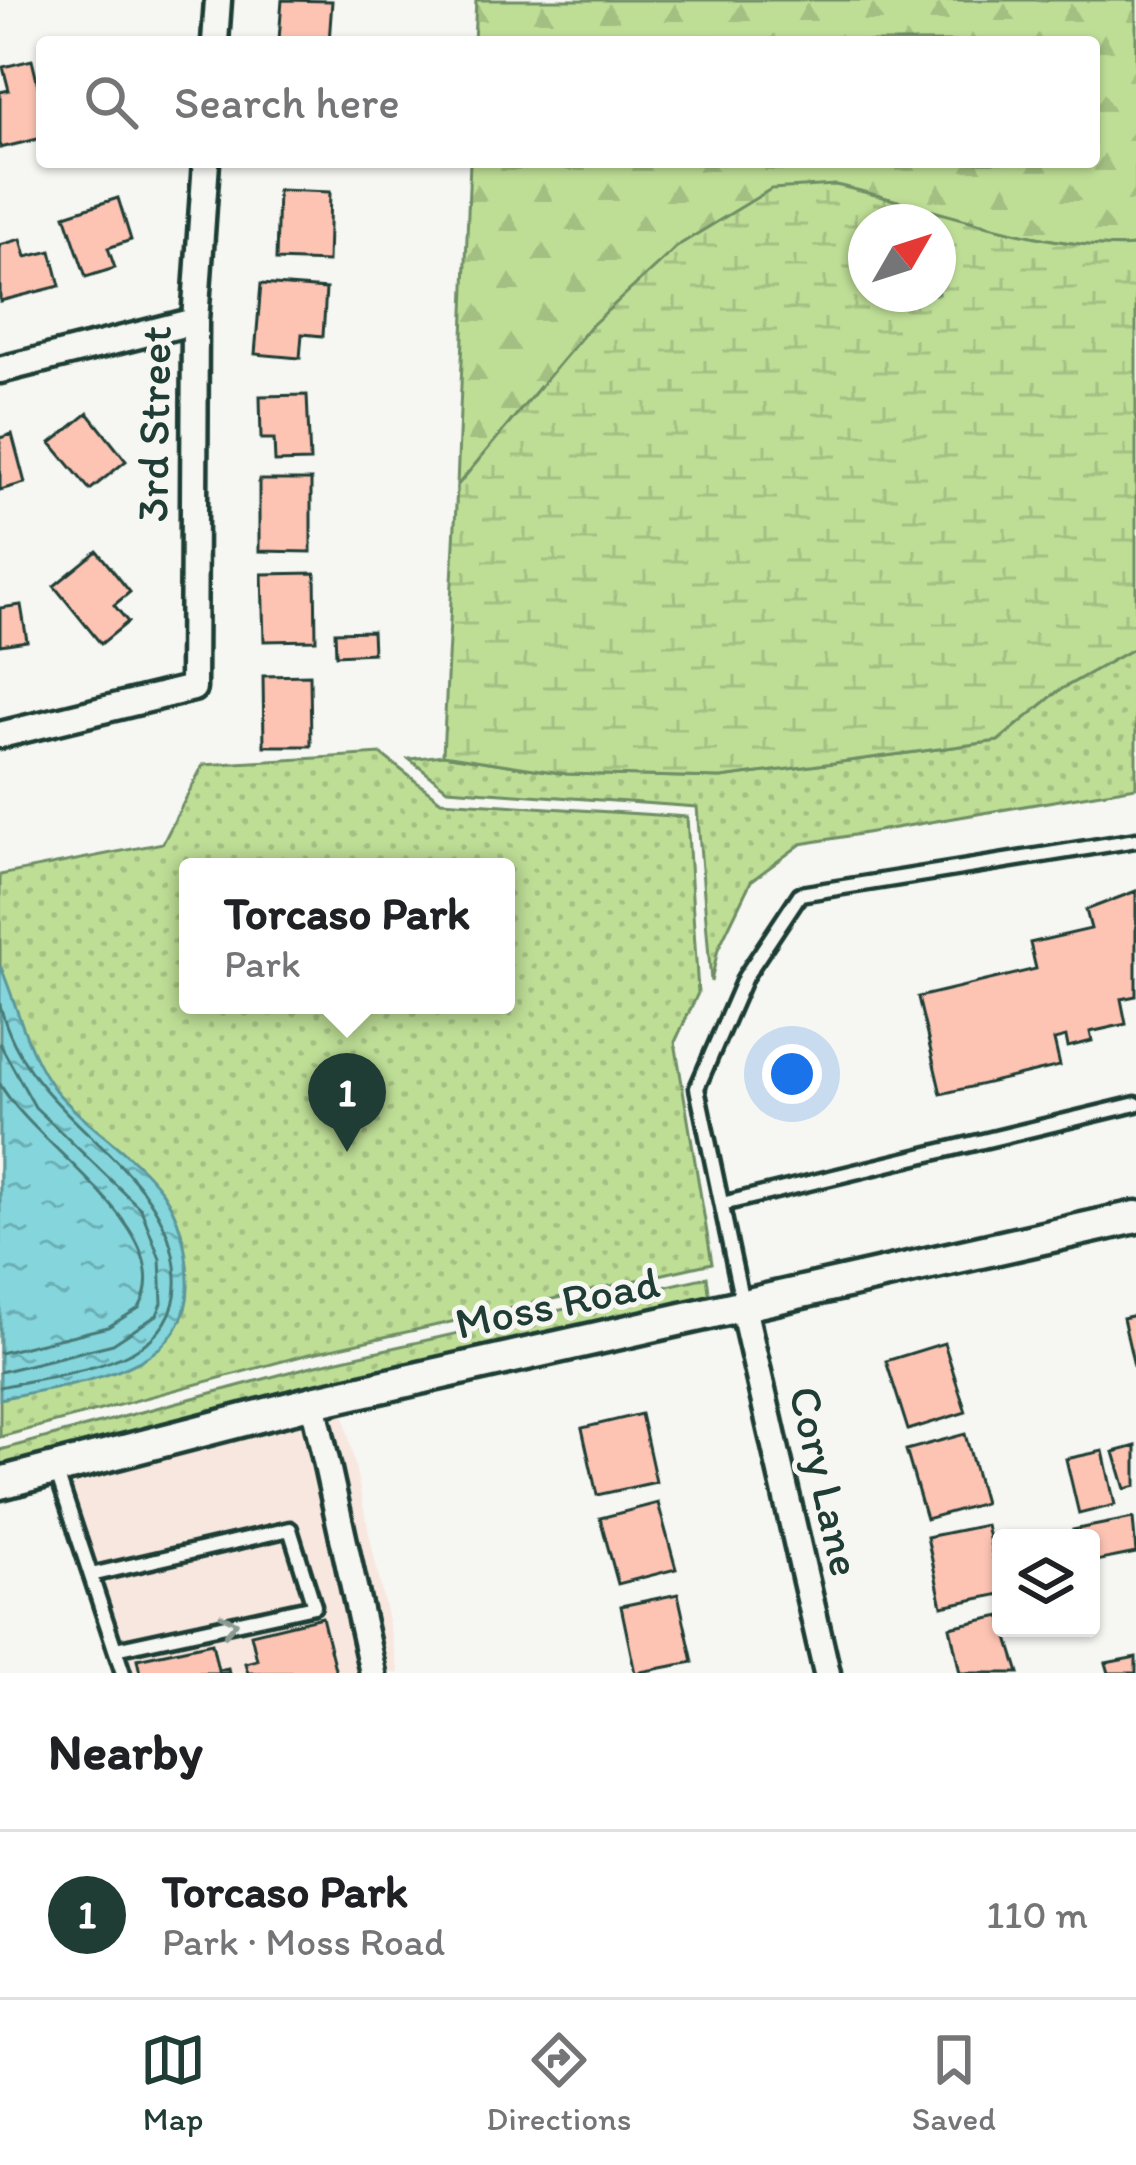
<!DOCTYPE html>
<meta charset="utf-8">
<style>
body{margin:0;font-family:Itim,sans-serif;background:#f2f2f2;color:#202124}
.controls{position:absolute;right:36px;bottom:36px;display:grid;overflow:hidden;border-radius:12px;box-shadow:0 3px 9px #0004}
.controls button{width:108px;height:108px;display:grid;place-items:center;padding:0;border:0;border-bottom:3px solid #e0e0e0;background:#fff;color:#202124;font:60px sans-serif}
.compass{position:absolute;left:848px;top:204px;width:108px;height:108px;border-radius:50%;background:#fff;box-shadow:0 3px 9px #0004;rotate:51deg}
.you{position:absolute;left:792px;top:1074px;width:42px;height:42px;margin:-30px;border:9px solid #fff;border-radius:50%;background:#1a73e8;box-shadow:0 0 0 18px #1a73e833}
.badge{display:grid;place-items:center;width:78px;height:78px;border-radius:50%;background:#1f3d34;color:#fff;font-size:39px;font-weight:700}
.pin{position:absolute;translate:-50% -99px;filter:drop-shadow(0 3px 6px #0008)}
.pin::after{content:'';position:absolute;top:63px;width:42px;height:36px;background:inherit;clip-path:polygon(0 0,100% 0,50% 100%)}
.popup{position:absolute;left:179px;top:858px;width:336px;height:156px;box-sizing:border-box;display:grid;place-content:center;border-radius:12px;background:#fff;filter:drop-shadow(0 3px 9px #0005);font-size:39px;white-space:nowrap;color:#757577}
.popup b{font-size:45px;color:#202124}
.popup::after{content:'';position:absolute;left:50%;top:100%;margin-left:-24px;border:24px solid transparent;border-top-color:#fff}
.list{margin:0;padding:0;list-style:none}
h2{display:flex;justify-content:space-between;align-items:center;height:156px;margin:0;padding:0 48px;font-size:51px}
h2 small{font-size:39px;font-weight:400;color:#757577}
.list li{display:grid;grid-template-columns:78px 1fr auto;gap:36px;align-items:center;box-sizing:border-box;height:168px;padding:0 48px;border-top:3px solid #e0e0e0}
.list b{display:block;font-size:45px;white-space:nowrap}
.list p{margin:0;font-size:39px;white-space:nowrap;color:#757577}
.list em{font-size:39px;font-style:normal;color:#757577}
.icon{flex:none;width:66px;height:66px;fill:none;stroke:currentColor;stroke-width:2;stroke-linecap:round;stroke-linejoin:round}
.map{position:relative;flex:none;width:1136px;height:1673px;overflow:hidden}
.search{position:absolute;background:#fff;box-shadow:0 3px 9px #0004;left:36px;right:36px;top:36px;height:132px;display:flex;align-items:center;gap:30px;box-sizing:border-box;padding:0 42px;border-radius:12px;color:#757577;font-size:45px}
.sheet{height:324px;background:#fff}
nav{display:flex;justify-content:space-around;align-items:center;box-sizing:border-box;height:168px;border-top:3px solid #e0e0e0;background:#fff;font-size:33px;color:#757577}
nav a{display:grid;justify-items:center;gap:6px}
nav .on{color:#1f3d34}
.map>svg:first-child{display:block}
</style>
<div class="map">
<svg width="1136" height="1673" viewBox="0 0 1136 1673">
<defs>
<pattern id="grass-dots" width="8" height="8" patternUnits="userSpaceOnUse" patternTransform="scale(3)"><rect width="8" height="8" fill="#bede96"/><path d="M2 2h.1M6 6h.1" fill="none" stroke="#a3bf82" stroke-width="1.8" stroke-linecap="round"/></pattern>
<pattern id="forest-firs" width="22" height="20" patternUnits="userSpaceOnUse" patternTransform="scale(3)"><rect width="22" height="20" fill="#bede96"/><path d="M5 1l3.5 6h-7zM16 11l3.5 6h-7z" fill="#a3bf82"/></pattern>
<pattern id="wetland-marsh" width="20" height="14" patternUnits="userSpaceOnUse" patternTransform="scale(3)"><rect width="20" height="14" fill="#bede96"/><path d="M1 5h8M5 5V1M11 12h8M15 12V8" fill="none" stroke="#a3bf82"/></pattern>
<pattern id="water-ripples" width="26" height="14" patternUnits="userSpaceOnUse" patternTransform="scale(3)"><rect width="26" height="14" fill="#84d5dc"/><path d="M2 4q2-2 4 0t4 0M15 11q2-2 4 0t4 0" fill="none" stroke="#6baeb3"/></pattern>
</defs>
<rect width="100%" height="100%" fill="#f6f6f2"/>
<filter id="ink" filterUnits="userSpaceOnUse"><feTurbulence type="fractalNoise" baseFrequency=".00833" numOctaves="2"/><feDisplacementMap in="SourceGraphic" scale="24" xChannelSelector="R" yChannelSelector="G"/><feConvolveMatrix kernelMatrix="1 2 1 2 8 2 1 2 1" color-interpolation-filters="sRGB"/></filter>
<g filter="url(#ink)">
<path fill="#f8e7df" d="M 344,1415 L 399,1673 L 389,1673 L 333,1417 Z
M 302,1424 L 357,1673 L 127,1673 L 57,1484 Z"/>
<path fill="url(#grass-dots)" stroke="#6e8e65" stroke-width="3" fill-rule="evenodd" d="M 1136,647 L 1136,787 L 801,844 L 751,881 L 718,949 L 711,982 L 697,807 L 447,789 L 409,759 L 443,755 L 567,774 L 721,778 L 998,741 L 1058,691 Z
M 381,754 L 441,801 L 687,817 L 698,993 L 675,1042 L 712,1263 L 309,1354 L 0,1437 L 0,875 L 163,843 L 203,765 ZM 188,867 L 506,867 L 506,1005 L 188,1005 Z
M 707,1277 L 710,1299 L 324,1382 L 0,1468 L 0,1450 L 312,1366 Z"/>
<path fill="url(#forest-firs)" stroke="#6e8e65" stroke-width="3" d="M 476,0 L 1136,0 L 1136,246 C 1049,253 922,204 835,185 L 592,325 L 457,486 L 470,162 L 1094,162 L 1094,42 L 474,42 Z"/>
<path fill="url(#wetland-marsh)" stroke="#6e8e65" stroke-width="3" fill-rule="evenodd" d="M 835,185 C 922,204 1049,253 1136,246 L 1136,647 L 1058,691 L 998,741 L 721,778 L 567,774 L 443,755 L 457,486 L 592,325 L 679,245 L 771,189 ZM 866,222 L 938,222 L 938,294 L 866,294 Z"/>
<path fill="url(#water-ripples)" stroke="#5c9899" stroke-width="3" d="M 0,965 C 18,1007 27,1054 56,1091 C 87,1128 134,1153 163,1193 C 181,1219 187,1248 188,1280 C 193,1376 71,1382 0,1399 Z"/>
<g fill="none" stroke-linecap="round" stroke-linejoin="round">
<path stroke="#477a77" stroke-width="3" d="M 0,1005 C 30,1128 170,1157 176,1277 C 181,1367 66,1371 0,1387
M 0,1044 L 35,1107 L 141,1209 L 160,1259 L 162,1303 L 157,1315 L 113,1344 L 0,1372
M 0,1084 C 33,1145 182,1232 139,1308 L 108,1327 L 0,1353"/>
</g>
<path fill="#fdc4b4" stroke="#1f3d34" stroke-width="3" d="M 282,0 L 332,1 L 329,42 L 279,40 Z
M 32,60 L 42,102 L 42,138 L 0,148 L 0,92 L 9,90 L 3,67 Z
M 278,190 L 330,192 L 328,262 L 276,260 Z
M 118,198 L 131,240 L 108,248 L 115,268 L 86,277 L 65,215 Z
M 21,239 L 26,257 L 51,251 L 60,286 L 0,301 L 0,245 Z
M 261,284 L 326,289 L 323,336 L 302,334 L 300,358 L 255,354 Z
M 307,395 L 310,461 L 275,462 L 274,439 L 261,439 L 260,396 Z
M 88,413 L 126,461 L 90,490 L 51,443 Z
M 12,434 L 25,483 L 0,490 L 0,438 Z
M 259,480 L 311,480 L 311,552 L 259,551 Z
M 97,551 L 130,592 L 114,605 L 128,622 L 101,644 L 54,586 Z
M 315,573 L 316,640 L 264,641 L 262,574 Z
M 21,605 L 27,641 L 0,645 L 0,608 Z
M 372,631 L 373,653 L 336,655 L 335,632 Z
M 310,675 L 311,746 L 264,746 L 263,676 Z
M 1136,891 L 1136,996 L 1121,999 L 1126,1024 L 1090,1032 L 1092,1041 L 1068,1047 L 1066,1037 L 1054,1040 L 1060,1066 L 941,1094 L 918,997 L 1036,969 L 1030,943 L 1091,929 L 1086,910 Z
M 1136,1315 L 1136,1375 L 1123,1318 Z
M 944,1343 L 966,1412 L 908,1430 L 886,1361 Z
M 641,1414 L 656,1482 L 597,1495 L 582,1428 Z
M 965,1434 L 984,1503 L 926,1519 L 906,1450 Z
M 1136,1446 L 1136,1486 L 1125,1489 L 1114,1452 Z
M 1103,1451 L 1115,1505 L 1079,1514 L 1066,1459 Z
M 658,1503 L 676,1569 L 618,1584 L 600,1518 Z
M 1133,1518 L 1136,1553 L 1091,1562 L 1091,1538 L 1075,1538 L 1073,1530 Z
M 986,1525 L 1001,1594 L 942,1606 L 927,1537 Z
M 678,1594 L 693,1662 L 635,1673 L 621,1606 Z
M 1001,1616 L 1019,1673 L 960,1673 L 950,1627 Z
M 322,1617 L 336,1673 L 248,1673 L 245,1663 L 257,1660 L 251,1634 Z
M 212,1643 L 218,1670 L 228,1668 L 229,1673 L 140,1673 L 137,1659 Z
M 1136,1657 L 1136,1673 L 1109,1673 L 1106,1663 Z"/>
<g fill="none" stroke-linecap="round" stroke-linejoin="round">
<defs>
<path id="service" d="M 722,1204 L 1136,1104
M 742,1302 L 697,1088 L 745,977 L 800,894 L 1136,840
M 56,1470 L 123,1673
M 91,1575 L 290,1529 L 314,1606 L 115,1649"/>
<path id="minor" d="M 215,42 L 218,0
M 0,370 L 195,321
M 0,735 L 193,688 L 195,321 L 206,162
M 743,1307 L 827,1673
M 313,1402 L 373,1673"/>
<path id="tertiary" d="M 0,1483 L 313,1402 L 1136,1217"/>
</defs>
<use href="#service" stroke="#1f3d34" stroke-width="21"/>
<use href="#minor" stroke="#1f3d34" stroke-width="33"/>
<use href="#tertiary" stroke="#1f3d34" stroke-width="39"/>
<use href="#service" stroke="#f6f6f2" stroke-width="12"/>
<use href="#minor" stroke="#f6f6f2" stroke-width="24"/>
<use href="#tertiary" stroke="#f6f6f2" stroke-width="30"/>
</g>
<defs><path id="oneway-chevron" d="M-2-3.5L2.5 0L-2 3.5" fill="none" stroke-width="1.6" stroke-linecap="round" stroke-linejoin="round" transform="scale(3)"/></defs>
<use stroke="#8a9a93" href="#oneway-chevron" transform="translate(229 1624) rotate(-12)"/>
</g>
<g text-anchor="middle" stroke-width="10" stroke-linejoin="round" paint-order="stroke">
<g font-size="45" fill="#1f3d34" stroke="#f6f6f2">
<text transform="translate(153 424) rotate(-89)" y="16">3rd Street</text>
<text transform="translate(557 1302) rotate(-12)" y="16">Moss Road</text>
<text transform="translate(826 1481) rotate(77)" y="16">Cory Lane</text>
</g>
</g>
</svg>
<div class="controls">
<button><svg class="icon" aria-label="layers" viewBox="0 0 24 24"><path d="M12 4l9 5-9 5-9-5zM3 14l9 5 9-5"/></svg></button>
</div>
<svg class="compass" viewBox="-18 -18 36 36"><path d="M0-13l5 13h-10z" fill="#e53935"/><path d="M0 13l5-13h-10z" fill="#757577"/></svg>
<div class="you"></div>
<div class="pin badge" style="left:347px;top:1152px">1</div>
<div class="popup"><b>Torcaso Park</b>Park</div>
<div class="search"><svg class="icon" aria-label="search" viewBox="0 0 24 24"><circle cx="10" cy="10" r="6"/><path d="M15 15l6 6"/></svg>Search here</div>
</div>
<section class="sheet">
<h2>Nearby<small></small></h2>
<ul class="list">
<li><span class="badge">1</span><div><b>Torcaso Park</b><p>Park · Moss Road</p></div><em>110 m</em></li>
</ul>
</section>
<nav>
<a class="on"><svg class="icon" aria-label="map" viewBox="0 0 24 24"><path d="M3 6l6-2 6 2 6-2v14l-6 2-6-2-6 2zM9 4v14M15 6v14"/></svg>Map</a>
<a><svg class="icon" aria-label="directions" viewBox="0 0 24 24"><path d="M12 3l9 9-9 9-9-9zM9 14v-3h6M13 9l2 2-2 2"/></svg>Directions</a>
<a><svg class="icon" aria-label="saved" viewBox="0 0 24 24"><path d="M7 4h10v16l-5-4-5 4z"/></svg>Saved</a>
</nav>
